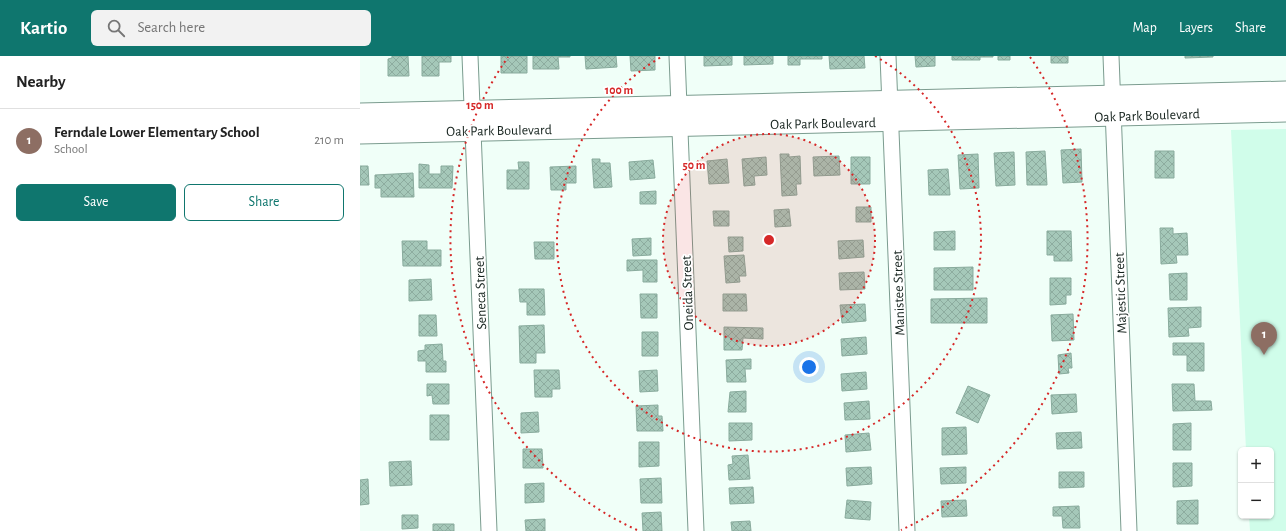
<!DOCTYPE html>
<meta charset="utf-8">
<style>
body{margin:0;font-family:"Alegreya Sans",sans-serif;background:#f2f2f2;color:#222}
.controls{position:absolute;right:12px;bottom:12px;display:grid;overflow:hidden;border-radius:6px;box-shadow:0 1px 3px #0004}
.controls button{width:36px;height:36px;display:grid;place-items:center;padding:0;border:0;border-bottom:1px solid #e0e0e0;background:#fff;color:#222;font:20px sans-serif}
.you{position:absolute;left:449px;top:311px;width:14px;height:14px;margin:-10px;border:3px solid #fff;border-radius:50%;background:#1a73e8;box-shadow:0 0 0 6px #1a73e833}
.badge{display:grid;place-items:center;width:26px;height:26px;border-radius:50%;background:#0f766e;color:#fff;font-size:13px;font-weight:700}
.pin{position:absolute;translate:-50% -33px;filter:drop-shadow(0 1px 2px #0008)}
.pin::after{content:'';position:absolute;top:21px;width:14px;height:12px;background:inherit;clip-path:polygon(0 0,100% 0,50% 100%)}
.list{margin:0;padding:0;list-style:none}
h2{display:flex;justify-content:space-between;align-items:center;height:52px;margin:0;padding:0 16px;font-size:17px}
h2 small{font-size:13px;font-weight:400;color:#767676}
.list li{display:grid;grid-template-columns:26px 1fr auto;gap:12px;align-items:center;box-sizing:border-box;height:64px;padding:0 16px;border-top:1px solid #e0e0e0}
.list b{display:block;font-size:15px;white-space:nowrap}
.list p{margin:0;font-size:13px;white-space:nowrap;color:#767676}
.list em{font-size:13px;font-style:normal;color:#767676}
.actions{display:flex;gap:8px;padding:12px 16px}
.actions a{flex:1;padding:9px 0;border:1px solid #0f766e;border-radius:6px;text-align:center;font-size:14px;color:#0f766e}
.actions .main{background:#0f766e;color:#fff}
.icon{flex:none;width:22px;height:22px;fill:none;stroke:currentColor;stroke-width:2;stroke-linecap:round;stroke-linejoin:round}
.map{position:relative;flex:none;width:926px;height:475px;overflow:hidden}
header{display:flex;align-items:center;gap:24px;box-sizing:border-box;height:56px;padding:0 20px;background:#0f766e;color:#fff}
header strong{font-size:19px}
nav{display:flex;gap:22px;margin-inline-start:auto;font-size:14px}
.search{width:280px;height:36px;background:#f2f2f2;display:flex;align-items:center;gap:10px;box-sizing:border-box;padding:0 14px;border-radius:6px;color:#767676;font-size:15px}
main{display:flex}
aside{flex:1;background:#fff}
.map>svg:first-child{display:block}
</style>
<header>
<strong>Kartio</strong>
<div class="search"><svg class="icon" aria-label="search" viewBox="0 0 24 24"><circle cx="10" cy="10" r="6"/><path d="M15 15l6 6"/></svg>Search here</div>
<nav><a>Map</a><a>Layers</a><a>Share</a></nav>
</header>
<main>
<aside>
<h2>Nearby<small></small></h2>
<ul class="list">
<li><span class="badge" style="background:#8d6e63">1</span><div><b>Ferndale Lower Elementary School</b><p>School</p></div><em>210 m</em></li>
</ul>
<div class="actions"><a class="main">Save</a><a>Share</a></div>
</aside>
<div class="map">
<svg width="926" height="475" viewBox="0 0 926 475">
<defs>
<pattern id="building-cross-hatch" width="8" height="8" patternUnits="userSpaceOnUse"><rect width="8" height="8" fill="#a5c8b9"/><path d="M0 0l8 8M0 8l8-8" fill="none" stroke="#8dac9f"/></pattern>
</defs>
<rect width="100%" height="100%" fill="#f0fff8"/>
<path fill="#d0fdea" d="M 926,73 L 926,475 L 890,475 L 889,460 L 911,460 L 911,394 L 886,394 L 871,74 Z"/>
<path fill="url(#building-cross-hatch)" stroke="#89ab9d" d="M 32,0 L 48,0 L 49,20 L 28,20 L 28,3 L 32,2 Z
M 62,0 L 91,0 L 91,6 L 79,6 L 79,20 L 62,20 Z
M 141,0 L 167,0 L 167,17 L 141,17 Z
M 173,0 L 210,0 L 210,1 L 198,1 L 199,13 L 173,13 Z
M 225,0 L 256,0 L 257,11 L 226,13 Z
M 270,0 L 295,0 L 295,14 L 271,15 Z
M 344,0 L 372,0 L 372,9 L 344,10 Z
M 384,0 L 413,0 L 413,8 L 384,9 Z
M 428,0 L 462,0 L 462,3 L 440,3 L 440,9 L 428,9 Z
M 469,0 L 504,0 L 505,12 L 470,13 Z
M 555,0 L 575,0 L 575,10 L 556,11 Z
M 592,0 L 633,0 L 633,1 L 620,1 L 620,4 L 592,4 Z
M 638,0 L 650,0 L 650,4 L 638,4 Z
M 691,0 L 708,0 L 708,7 L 691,7 Z
M 825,0 L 853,0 L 853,1 L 825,2 Z
M 721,93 L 722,126 L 703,127 L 701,94 Z
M 685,95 L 687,129 L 667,129 L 666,96 Z
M 795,95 L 814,95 L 814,122 L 795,122 Z
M 654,96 L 655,129 L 636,130 L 634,97 Z
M 420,98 L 429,98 L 429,101 L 440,100 L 441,128 L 436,128 L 437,139 L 422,140 Z
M 618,98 L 619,132 L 600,133 L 598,99 Z
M 479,100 L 480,119 L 454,120 L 453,101 Z
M 406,101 L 407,119 L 394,120 L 395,129 L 384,130 L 382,103 Z
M 491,101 L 510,101 L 510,128 L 491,128 Z
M 232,103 L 240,103 L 240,107 L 250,107 L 252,131 L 234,132 Z
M 367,103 L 369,127 L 349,128 L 347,105 Z
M 293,104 L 295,122 L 270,124 L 269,106 Z
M 158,106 L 169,106 L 169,133 L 147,133 L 147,114 L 159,114 Z
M 59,108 L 69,109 L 69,118 L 81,118 L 81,110 L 93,110 L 92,132 L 59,132 Z
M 0,110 L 8,110 L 9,129 L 0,129 Z
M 216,110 L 216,127 L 206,127 L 206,134 L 191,134 L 190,111 Z
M 588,113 L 590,139 L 569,139 L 568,114 Z
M 53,117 L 54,141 L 21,141 L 21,132 L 15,132 L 15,119 Z
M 296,135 L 296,148 L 280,148 L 280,136 Z
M 496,151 L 511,151 L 511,166 L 496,166 Z
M 429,153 L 431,170 L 415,171 L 414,154 Z
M 353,155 L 369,155 L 369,170 L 354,170 Z
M 800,172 L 813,172 L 813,178 L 827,177 L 828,199 L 816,199 L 817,207 L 801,208 Z
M 595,175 L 595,194 L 574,194 L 574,176 Z
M 687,175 L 711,175 L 712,205 L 694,205 L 694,199 L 687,199 Z
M 368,181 L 383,181 L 383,195 L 369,196 Z
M 291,182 L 291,199 L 273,200 L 272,183 Z
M 503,184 L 504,201 L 479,203 L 478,185 Z
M 42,185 L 67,185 L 67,194 L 81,194 L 81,210 L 43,210 Z
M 174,186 L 194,186 L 194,203 L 175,203 Z
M 384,199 L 386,220 L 379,220 L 380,226 L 366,227 L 364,200 Z
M 267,204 L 297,204 L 297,226 L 283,226 L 283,214 L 267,215 Z
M 613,211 L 613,234 L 574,234 L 574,212 Z
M 504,216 L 505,233 L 480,234 L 479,217 Z
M 827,217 L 827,244 L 810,244 L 809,218 Z
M 690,222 L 711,222 L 711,239 L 706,239 L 706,248 L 690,249 Z
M 71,223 L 72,244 L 49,245 L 49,224 Z
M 159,233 L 184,233 L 185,259 L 167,259 L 167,246 L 160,246 Z
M 280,238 L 297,238 L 297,262 L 281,262 Z
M 363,238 L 386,238 L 387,255 L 363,255 Z
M 627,242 L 627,267 L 571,267 L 571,243 Z
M 505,248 L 506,265 L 482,267 L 480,249 Z
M 841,251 L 841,271 L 828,272 L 829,280 L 809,281 L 808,252 Z
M 713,258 L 714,284 L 692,285 L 691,259 Z
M 59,259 L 76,259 L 77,280 L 59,280 Z
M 184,269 L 185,297 L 176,297 L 176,307 L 160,307 L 159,270 Z
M 364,271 L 403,272 L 403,283 L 383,282 L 382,294 L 364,294 Z
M 282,276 L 298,276 L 298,300 L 282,300 Z
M 506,281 L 507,298 L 482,300 L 481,283 Z
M 813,287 L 844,287 L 844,315 L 827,315 L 827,299 L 813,299 Z
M 82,288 L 83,305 L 86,305 L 86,316 L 66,316 L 66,305 L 58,305 L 58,295 L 65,294 L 65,289 Z
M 711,297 L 712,312 L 708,312 L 709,317 L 699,318 L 698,299 Z
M 391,303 L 391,313 L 385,313 L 386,326 L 367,326 L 366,304 Z
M 174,314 L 199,314 L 200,333 L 192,333 L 192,341 L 175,341 Z
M 297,314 L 298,335 L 280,336 L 279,315 Z
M 506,316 L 507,333 L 482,335 L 481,318 Z
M 67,328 L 89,328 L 89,348 L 73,348 L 72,339 L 67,340 Z
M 812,328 L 834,328 L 835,345 L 851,345 L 852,354 L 813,355 Z
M 608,330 L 630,339 L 618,367 L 596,357 Z
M 386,335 L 386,356 L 368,356 L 370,336 Z
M 716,338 L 717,356 L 692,358 L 691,339 Z
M 509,345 L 510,363 L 485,364 L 484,347 Z
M 298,349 L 298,360 L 302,360 L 303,375 L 277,375 L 276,350 Z
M 178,356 L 179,376 L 161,377 L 161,357 Z
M 70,359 L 89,359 L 89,384 L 70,384 Z
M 369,367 L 392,367 L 392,384 L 369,385 Z
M 831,367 L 831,394 L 813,394 L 813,368 Z
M 606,371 L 607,398 L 582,399 L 582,372 Z
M 721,376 L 722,392 L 697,393 L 696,377 Z
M 509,377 L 511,394 L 486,396 L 485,379 Z
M 279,386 L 299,386 L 299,410 L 279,411 Z
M 163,393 L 182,393 L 183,412 L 163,412 Z
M 388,399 L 390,423 L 369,424 L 368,409 L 373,408 L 372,400 Z
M 51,405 L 52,429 L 30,430 L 29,406 Z
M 813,407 L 832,407 L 832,430 L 813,431 Z
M 511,411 L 512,428 L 487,430 L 486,412 Z
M 606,411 L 606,427 L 581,428 L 580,412 Z
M 699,416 L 724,416 L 724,431 L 699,432 Z
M 301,422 L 302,447 L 281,447 L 280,423 Z
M 8,423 L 9,448 L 0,449 L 0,424 Z
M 184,427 L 184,446 L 165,447 L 165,428 Z
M 393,431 L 394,447 L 370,448 L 369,432 Z
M 487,444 L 511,446 L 510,464 L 485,462 Z
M 606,444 L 607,460 L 582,461 L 581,445 Z
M 838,444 L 838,468 L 817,468 L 817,445 Z
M 719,450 L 720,472 L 703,472 L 702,460 L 693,460 L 693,451 Z
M 301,456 L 302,475 L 283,475 L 282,457 Z
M 42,459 L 58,459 L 58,472 L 42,473 Z
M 185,463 L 185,475 L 166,475 L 165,464 Z
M 390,465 L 391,475 L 372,475 L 371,466 Z
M 73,468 L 94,468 L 94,475 L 73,475 Z"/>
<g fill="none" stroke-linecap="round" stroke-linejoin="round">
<defs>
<path id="street" d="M 110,0 L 129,475
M 317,0 L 336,475
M 528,0 L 547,475
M 751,0 L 769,475"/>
<path id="secondary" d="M 0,58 L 926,36
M 0,77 L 926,55"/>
</defs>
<use href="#street" stroke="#7b9c8f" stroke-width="17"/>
<use href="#secondary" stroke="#7b9c8f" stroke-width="23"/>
<use href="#street" stroke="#fff" stroke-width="15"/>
<use href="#secondary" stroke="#fff" stroke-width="21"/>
</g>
<circle cx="409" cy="184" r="106" fill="#d62828" fill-opacity=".12"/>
<g fill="none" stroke="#d62828" stroke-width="2" stroke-dasharray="2 4">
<circle cx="409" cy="184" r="106"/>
<path d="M515 0A212 212 0 1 1 303 0"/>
<path d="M277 474A319 319 0 0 1 148 1M670 1A319 319 0 0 1 541 474"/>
</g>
<g text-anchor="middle" stroke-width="3.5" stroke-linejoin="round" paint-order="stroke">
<g font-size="14" fill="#16231e" stroke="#fff">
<text transform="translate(787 59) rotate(-2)" y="5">Oak Park Boulevard</text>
<text transform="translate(463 67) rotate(-1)" y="5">Oak Park Boulevard</text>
<text transform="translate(139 74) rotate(-1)" y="5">Oak Park Boulevard</text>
<text transform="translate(120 237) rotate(-92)" y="5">Seneca Street</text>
<text transform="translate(327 237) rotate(-92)" y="5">Oneida Street</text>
<text transform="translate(538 237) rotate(-92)" y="5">Manistee Street</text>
<text transform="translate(760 237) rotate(-92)" y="5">Majestic Street</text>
</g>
</g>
<circle cx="409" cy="184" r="6" fill="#d62828" stroke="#fff" stroke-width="2"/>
<g font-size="12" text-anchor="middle" font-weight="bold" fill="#d62828" stroke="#fff" stroke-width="3.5" stroke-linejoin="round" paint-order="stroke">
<text x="259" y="38">100 m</text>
<text x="120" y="53">150 m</text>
<text x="334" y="113">50 m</text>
</g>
</svg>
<div class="controls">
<button>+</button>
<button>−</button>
</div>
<div class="you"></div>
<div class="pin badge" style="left:904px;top:299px;background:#8d6e63">1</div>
</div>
</main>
